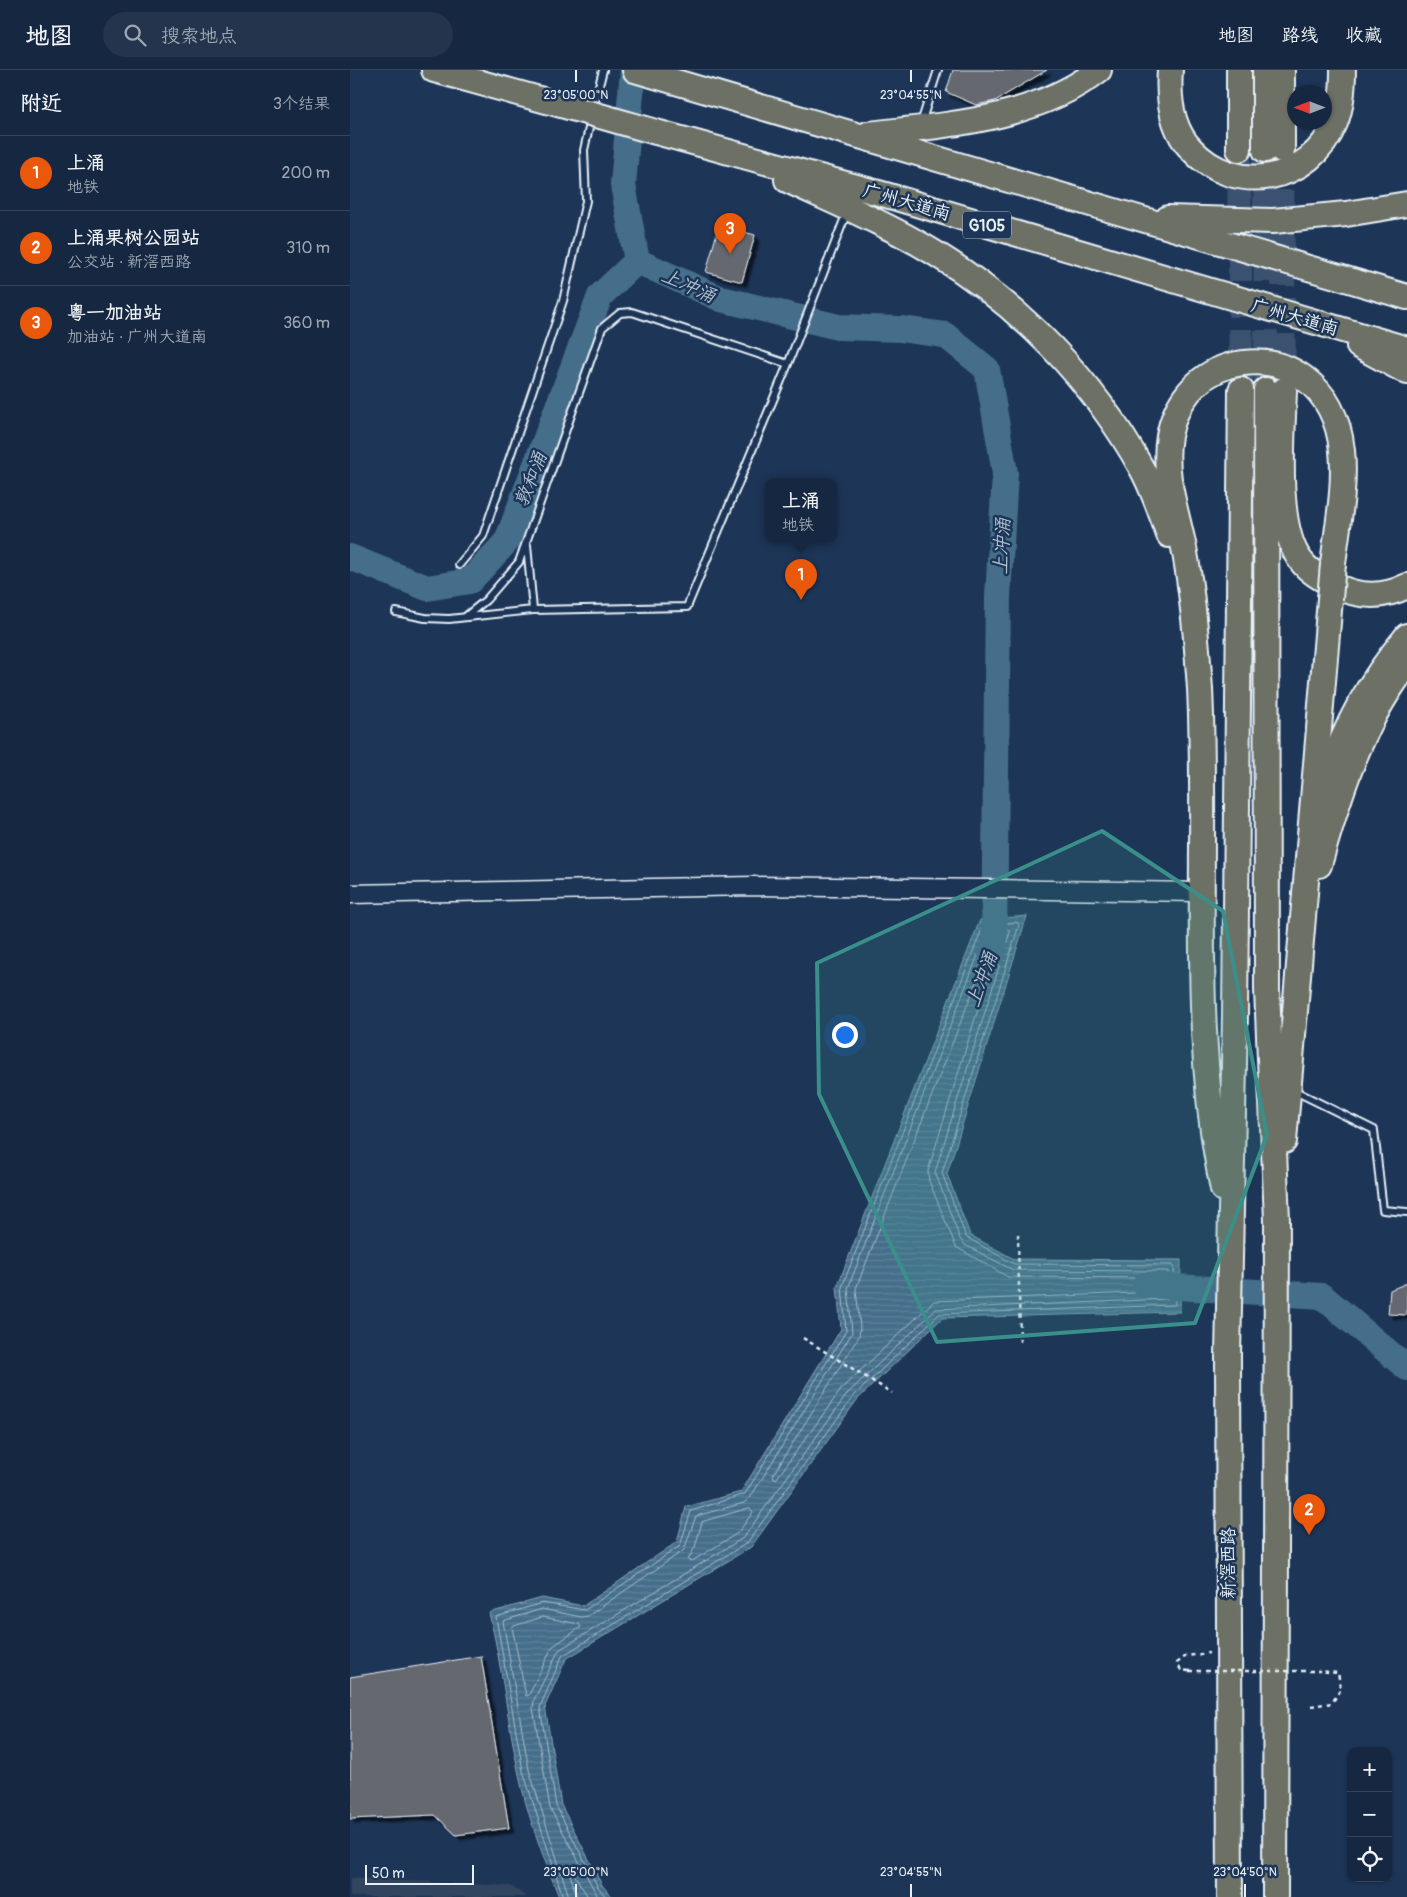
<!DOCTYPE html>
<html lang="zh">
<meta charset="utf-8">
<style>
body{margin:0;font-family:Pangolin,"LXGW WenKai TC",sans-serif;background:#23344c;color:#f1f3f6}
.controls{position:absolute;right:15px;bottom:15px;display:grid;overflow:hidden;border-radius:10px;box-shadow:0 1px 4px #0004}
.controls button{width:45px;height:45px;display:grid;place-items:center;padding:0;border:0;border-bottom:1px solid #35445a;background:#162841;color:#f1f3f6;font:25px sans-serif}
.compass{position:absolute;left:937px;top:15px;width:45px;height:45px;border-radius:50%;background:#162841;box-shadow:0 1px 4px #0004;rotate:270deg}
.scale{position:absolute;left:15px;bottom:12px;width:109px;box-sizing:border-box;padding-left:5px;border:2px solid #e8f1f8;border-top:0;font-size:14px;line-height:18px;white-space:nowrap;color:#e8f1f8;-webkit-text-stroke:4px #1d3557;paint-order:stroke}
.you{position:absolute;left:494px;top:964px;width:18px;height:18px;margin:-12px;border:4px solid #fff;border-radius:50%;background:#1a73e8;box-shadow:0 0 0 8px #1a73e833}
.badge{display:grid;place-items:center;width:32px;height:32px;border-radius:50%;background:#ea580c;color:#fff;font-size:16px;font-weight:700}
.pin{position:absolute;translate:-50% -41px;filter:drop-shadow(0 1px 2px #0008)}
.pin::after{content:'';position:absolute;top:26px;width:18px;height:15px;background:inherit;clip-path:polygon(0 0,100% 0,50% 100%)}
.popup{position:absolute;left:415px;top:408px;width:72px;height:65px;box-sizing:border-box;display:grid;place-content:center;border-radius:10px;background:#162841;filter:drop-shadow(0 1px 4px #0005);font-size:16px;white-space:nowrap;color:#9ea6b1}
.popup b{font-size:19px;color:#f1f3f6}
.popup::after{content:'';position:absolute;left:50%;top:100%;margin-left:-10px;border:10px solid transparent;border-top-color:#162841}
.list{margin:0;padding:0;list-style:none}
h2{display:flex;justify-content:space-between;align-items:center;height:65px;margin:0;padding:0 20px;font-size:21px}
h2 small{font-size:16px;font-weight:400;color:#9ea6b1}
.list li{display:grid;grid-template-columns:32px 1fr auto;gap:15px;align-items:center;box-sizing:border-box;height:75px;padding:0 20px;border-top:1px solid #35445a}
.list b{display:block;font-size:19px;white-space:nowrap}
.list p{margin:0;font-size:16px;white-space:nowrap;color:#9ea6b1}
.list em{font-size:16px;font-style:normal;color:#9ea6b1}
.icon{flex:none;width:28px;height:28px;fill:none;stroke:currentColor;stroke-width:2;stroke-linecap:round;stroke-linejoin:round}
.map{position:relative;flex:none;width:1057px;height:1827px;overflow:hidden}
header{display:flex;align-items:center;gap:30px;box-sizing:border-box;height:70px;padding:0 25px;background:#162841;border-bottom:1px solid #35445a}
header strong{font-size:24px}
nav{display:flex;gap:28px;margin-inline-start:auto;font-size:18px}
.search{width:350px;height:45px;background:#23344c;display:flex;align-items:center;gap:12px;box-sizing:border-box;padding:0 18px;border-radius:28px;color:#9ea6b1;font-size:19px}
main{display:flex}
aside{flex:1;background:#162841}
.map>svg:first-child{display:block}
</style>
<header>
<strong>地图</strong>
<div class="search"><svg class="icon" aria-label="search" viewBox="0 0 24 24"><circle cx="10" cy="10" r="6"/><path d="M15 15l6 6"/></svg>搜索地点</div>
<nav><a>地图</a><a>路线</a><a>收藏</a></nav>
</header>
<main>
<aside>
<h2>附近<small>3个结果</small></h2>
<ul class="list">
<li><span class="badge">1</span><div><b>上涌</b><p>地铁</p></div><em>200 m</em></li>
<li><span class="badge">2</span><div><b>上涌果树公园站</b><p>公交站 · 新滘西路</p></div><em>310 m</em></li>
<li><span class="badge">3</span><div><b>粤一加油站</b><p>加油站 · 广州大道南</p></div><em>360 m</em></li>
</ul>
</aside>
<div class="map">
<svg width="1057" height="1827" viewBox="0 0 1057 1827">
<defs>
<pattern id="water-rules" width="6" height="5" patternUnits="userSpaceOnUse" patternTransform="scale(1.25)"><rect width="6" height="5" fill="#446e8b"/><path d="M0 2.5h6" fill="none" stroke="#5f839c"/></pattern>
<filter id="shadow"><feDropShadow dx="4.5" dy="4.5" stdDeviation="1" flood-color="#0009"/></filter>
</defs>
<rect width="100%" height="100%" fill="#1d3557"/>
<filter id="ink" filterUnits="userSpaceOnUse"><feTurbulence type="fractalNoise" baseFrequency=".02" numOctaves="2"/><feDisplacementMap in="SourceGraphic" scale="10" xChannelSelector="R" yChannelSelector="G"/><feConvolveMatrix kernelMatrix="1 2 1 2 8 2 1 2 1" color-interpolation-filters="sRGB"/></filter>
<g filter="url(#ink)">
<path fill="#33445e" d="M 0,1808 L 161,1816 L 177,1827 L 0,1827 Z"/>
<path fill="url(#water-rules)" stroke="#86a2b7" d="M 677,846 L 597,1104 L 620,1165 L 664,1189 L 831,1190 L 830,1242 L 592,1248 L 507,1330 L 401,1477 L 216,1589 L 195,1636 L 211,1735 L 252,1815 L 262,1827 L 209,1827 C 193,1786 176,1743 168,1700 C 157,1648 152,1595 139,1543 L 192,1528 L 233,1536 L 327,1472 L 336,1437 L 391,1422 L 491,1259 L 487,1217 L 630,850 Z"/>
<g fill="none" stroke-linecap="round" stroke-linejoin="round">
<path stroke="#a6bdcc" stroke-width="1" d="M 644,868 L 648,868 L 649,871 L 578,1101 L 579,1111 L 606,1177 L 658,1207 L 809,1208 L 812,1210 L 811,1222 L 584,1231 L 493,1317 L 427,1408 L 424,1409 L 423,1405 L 509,1266 L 510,1257 L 506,1219 Z
M 400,1438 L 403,1442 L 388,1463 L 342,1491 L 338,1490 L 345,1477 L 352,1452 Z
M 193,1547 L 229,1554 L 231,1557 L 202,1577 L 179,1625 L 176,1626 L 162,1557 Z
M 213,1827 L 173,1701 L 146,1547 L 192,1533 L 235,1540 L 330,1476 L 341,1441 L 395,1424 L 496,1261 L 492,1217 L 633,856 L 667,852 L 669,855 L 592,1103 L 616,1167 L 664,1194 L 824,1195 L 825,1235 L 589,1244 L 503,1327 L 397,1473 L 212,1586 L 190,1637 L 206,1736 L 248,1817 L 256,1827
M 219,1827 L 179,1700 L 153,1551 L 192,1539 L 231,1547 L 238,1546 L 334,1480 L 346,1446 L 394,1433 L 400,1428 L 502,1263 L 498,1218 L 637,862 L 658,859 L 660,862 L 585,1102 L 610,1169 L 615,1175 L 663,1200 L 818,1201 L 819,1229 L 586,1239 L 498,1323 L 393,1468 L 209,1580 L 184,1630 L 183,1638 L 200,1738 L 248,1827
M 227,1827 L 220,1804 L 222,1801 L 238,1827"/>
<path stroke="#446e8b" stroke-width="26" d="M 283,0 L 273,115 L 287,191 L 371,229 L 488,257 L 551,259 L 595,265 L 637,299 L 655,403 L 648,527 L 644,875 L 641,885
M 0,487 L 77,518 L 120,511 L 157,471 L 250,226 L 287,191
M 795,1215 L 972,1226 L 1057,1298"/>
</g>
<path fill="#666870" stroke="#e8f1f8" filter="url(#shadow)" d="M 603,0 L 697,0 L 645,31 L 626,35 L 596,22 Z
M 369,155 L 405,165 L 392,212 L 356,202 Z
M 1057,1213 L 1057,1245 L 1038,1244 L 1040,1220 Z
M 131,1586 L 159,1758 L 106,1765 L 85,1745 L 0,1749 L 0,1607 Z"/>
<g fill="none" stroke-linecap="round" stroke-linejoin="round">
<path stroke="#3b516f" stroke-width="24" stroke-dasharray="24 12" stroke-linecap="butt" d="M 889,79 L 891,320
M 915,80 L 916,320
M 932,84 L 934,318"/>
<defs>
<path id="lane" d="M 243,39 L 253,0
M 571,53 L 588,0
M 177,475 L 183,540
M 109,495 L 133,466 L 213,231 L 236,131 L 234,80 L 241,49
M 46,542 L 75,548 L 99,549 L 183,540 L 337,537 L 438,294 L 497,142
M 115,547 L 136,530 L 169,492 L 252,258 L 270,243 L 282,242 L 438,294
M 943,1020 L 1024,1060 L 1033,1140 L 1057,1142"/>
<path id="secondary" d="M 0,824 L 403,816 L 852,822"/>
<path id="highway" d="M 84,0 L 222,38
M 285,0 L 1057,227
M 820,0 C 818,27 821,58 841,79 C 885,127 961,112 985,53 C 992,36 993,17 993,0
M 889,0 L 889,79
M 932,0 L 932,80
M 306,62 L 536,125 L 1057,279
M 518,64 C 597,55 684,50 749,0
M 915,80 L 915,0
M 437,110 C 486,133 537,154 583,182 C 669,234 743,310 792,399 C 803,419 811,443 819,465
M 818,148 L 923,151 L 996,144 L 1057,134
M 1009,276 L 1057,302
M 916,320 L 917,920 L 927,1150 L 925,1827
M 934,320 C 933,363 924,457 951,491 C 959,502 972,509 984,515 C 1009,528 1033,528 1057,516
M 974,730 C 986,669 1017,614 1057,566
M 969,795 C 989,725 1011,653 1057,595
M 934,1071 L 980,529
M 873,1119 C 839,958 858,783 850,619 C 847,574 843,528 835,483 C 828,445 812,405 819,366 C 825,333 846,306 878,296 C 905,289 931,291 954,308 C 1012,351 990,433 983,494
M 880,1827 L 878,1286 L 885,945 L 891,320"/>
</defs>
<use href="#lane" stroke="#e8f1f8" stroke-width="10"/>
<use href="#secondary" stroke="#e8f1f8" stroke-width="21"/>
<use href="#highway" stroke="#e8f1f8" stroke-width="28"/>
<path stroke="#e8f1f8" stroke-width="2.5" stroke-dasharray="4 4" stroke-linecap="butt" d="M 668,1164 L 670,1274
M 453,1268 L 542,1323
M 839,1601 L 831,1600 L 827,1593 L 836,1586 L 859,1583
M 961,1636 L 982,1633 L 991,1619 L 988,1603 L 969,1601"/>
<use href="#lane" stroke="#1d3557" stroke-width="6"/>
<use href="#secondary" stroke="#1d3557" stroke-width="18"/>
<use href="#highway" stroke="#6c7065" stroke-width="24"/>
<defs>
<path id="highway-bridge" d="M 222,38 L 306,62
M 980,529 L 983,494"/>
</defs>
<use href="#highway-bridge" stroke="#e8f1f8" stroke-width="28" stroke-linecap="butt"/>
<path stroke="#e8f1f8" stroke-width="2.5" stroke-dasharray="4 4" stroke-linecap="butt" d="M 839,1601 L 969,1601"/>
<use href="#highway-bridge" stroke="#6c7065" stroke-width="24"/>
</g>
</g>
<path fill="#3a8f8a" fill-opacity="0.2" stroke="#3a8f8a" stroke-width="4" stroke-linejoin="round" d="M 752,761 L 873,841 L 917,1065 L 845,1253 L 587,1272 L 469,1024 L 467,893 Z"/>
<path fill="none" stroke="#e8f1f8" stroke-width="2" d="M 226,0 L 226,12M 561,0 L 561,12M 226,1814 L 226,1827M 561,1814 L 561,1827M 895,1814 L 895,1827"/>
<g text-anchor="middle" stroke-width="5" stroke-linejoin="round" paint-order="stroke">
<rect fill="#1d3557" stroke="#abb9c8" stroke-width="1" x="613" y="141.5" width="48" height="27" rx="4"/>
<g font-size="16" font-weight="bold" fill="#e8f1f8">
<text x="637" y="161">G105</text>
</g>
<g font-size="18" fill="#e8f1f8" stroke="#1d3557">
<text transform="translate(557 132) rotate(16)" y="6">广州大道南</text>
<text transform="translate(945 247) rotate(16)" y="6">广州大道南</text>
<text transform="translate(878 1493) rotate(-90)" y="6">新滘西路</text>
</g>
<g font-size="19" font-style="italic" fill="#afc3d2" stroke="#1d3557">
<text transform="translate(339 215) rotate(24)" y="7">上冲涌</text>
<text transform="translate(180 409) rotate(-69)" y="7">敦和涌</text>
<text transform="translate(651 476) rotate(-87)" y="7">上冲涌</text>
<text transform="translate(631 909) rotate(-70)" y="7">上冲涌</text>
</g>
</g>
<g font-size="12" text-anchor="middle" fill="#e8f1f8" stroke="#1d3557" stroke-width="5" stroke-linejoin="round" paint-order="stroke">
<text x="226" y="29">23°05'00"N</text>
<text x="561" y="29">23°04'55"N</text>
<text x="226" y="1806">23°05'00"N</text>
<text x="561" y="1806">23°04'55"N</text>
<text x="895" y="1806">23°04'50"N</text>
</g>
</svg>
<div class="controls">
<button>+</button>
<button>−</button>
<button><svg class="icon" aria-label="locate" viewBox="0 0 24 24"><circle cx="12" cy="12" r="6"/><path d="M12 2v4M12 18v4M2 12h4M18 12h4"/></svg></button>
</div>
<svg class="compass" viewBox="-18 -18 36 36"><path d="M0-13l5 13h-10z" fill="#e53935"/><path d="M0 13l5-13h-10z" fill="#9ea6b1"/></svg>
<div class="scale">50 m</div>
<div class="you"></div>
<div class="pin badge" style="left:451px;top:530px">1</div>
<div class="popup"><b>上涌</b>地铁</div>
<div class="pin badge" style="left:959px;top:1465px">2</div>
<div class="pin badge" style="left:380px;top:184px">3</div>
</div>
</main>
